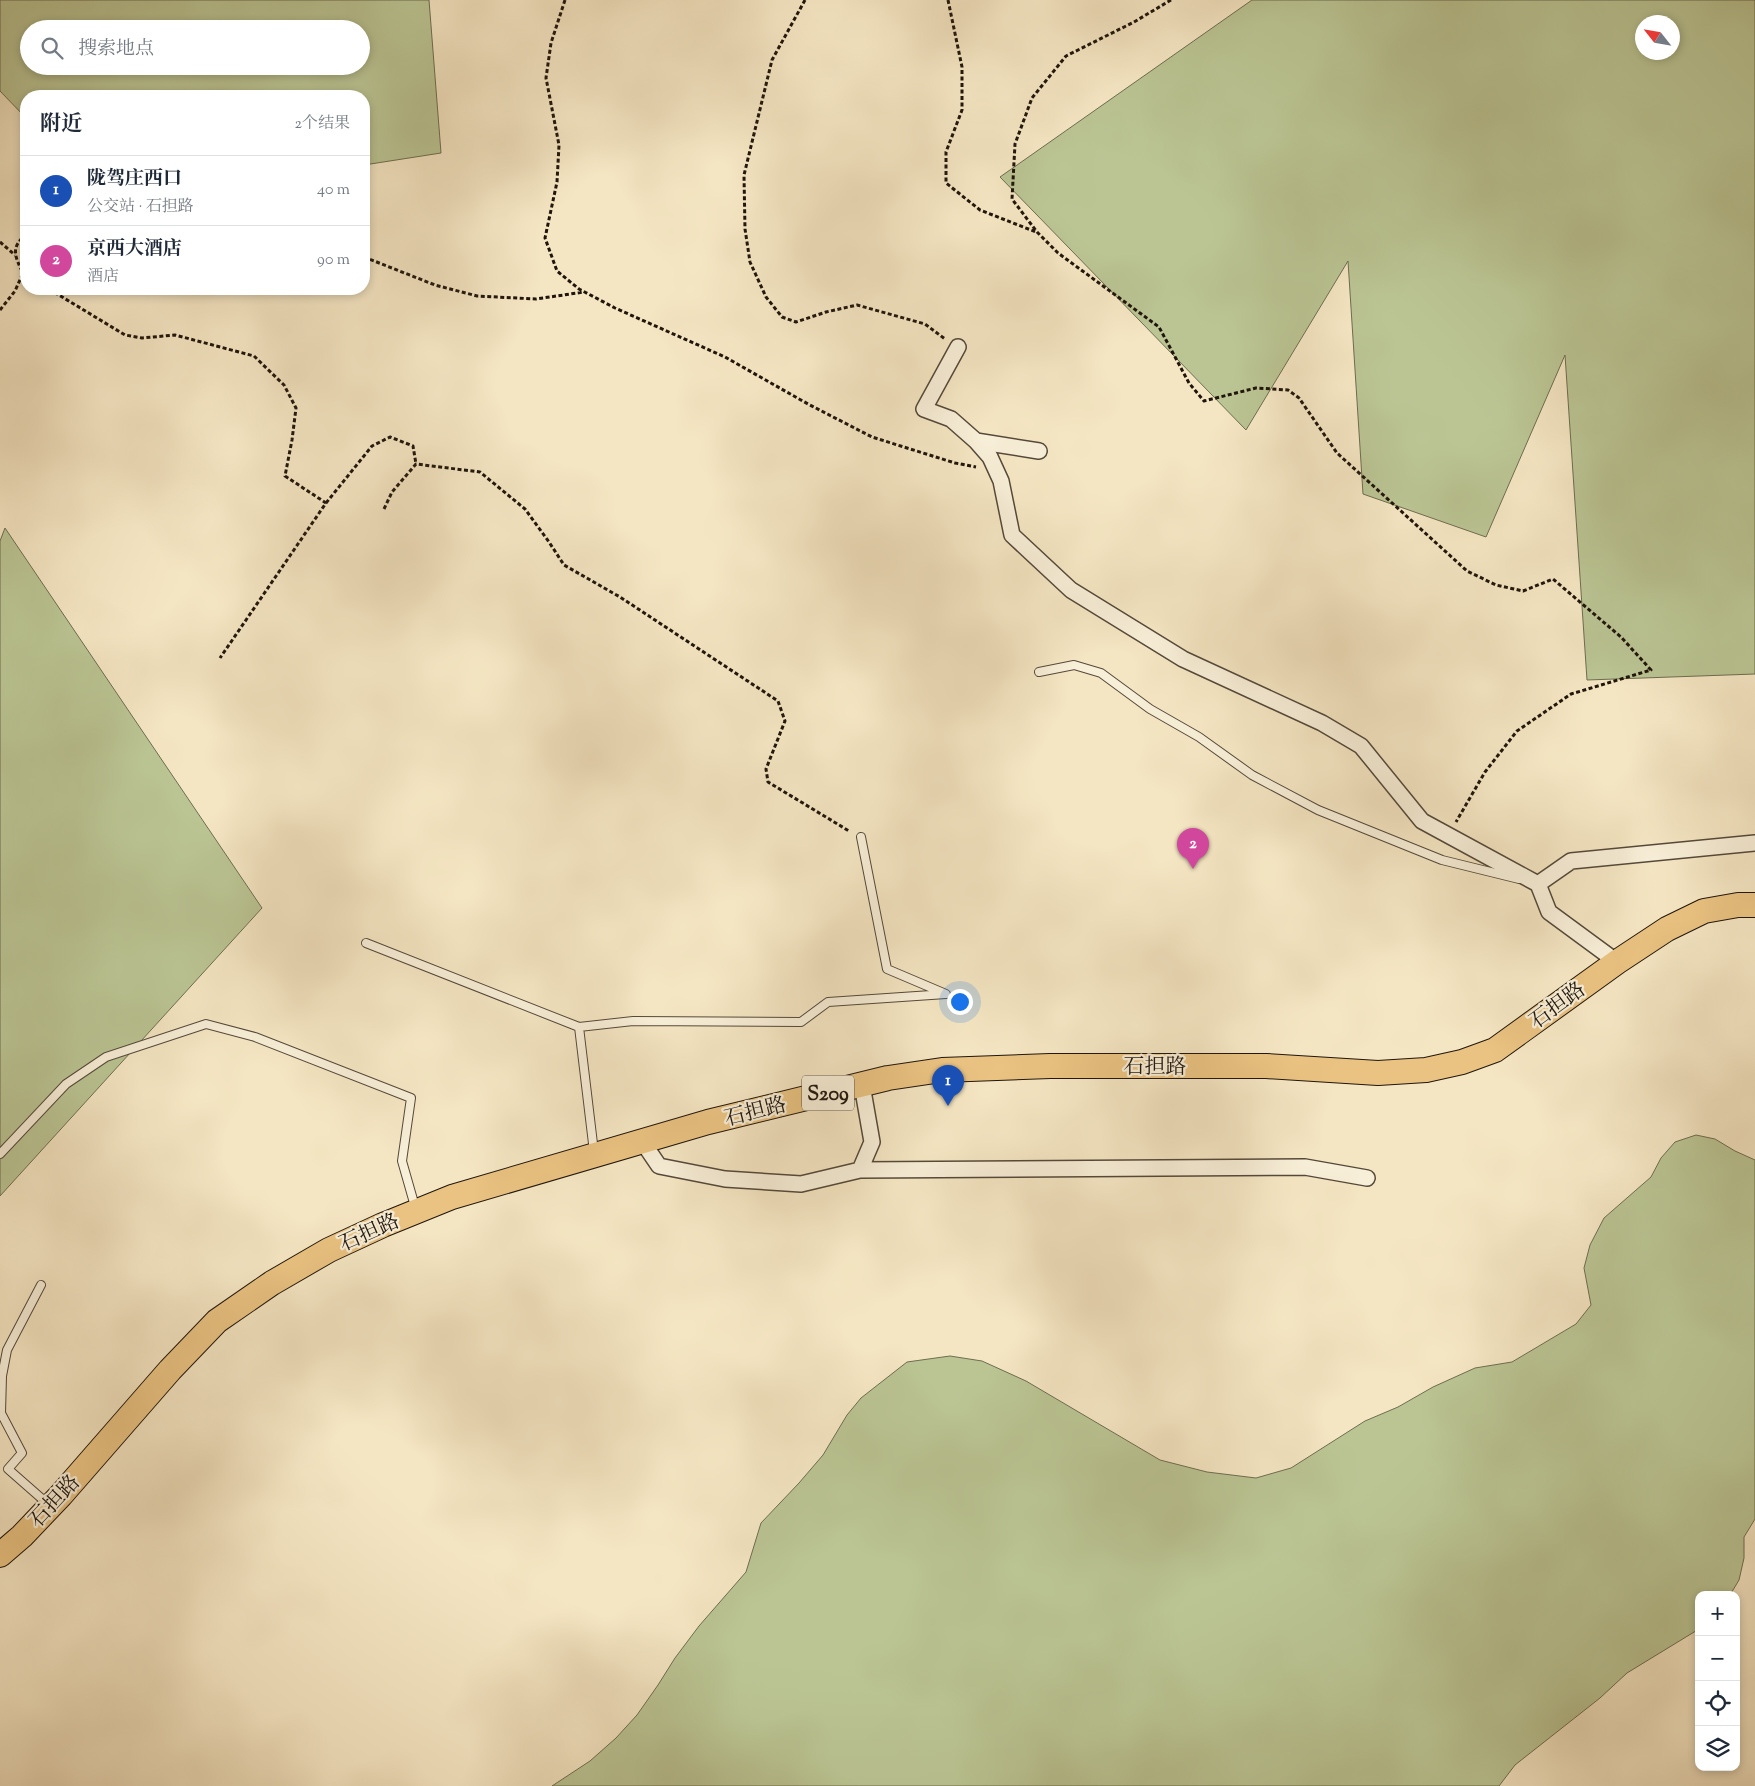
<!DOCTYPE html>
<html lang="zh">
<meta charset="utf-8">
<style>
body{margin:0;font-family:"Sorts Mill Goudy","Noto Serif SC",serif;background:#f6f6f7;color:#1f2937}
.controls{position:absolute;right:15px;bottom:15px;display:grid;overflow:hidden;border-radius:10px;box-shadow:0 2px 8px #0003}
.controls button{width:45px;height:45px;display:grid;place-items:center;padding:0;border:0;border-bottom:1px solid #e0e1e3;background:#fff;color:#1f2937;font:25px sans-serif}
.compass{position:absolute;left:1635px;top:15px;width:45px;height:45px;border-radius:50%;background:#fff;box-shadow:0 2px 8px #0003;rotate:301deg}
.you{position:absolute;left:959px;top:1001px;width:18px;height:18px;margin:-12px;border:4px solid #fff;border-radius:50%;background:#1a73e8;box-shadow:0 0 0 8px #1a73e833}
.badge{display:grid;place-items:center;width:32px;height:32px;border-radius:50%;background:#8f2418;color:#fff;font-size:16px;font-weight:700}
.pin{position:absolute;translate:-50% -41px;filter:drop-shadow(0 1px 2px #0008)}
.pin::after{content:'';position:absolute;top:26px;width:18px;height:15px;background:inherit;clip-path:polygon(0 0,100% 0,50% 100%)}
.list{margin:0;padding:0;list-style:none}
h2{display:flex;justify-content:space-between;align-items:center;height:65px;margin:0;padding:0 20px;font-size:21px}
h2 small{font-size:16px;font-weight:400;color:#747a83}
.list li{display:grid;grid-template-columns:32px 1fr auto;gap:15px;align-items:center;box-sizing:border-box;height:70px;padding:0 20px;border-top:1px solid #e0e1e3}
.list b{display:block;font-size:19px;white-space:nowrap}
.list p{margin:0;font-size:16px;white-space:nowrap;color:#747a83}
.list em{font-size:16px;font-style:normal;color:#747a83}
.icon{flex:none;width:28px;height:28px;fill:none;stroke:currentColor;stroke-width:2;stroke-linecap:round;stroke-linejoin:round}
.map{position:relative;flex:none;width:1755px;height:1786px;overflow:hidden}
.search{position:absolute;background:#fff;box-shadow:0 2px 8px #0003;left:20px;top:20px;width:350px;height:55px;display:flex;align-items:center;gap:12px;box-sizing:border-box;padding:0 18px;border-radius:28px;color:#747a83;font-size:19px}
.panel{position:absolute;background:#fff;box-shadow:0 2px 8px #0003;left:20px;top:90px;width:350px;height:205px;border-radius:20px}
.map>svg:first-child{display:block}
</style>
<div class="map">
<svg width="1755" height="1786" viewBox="0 0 1755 1786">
<rect width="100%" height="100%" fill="#f5e6c3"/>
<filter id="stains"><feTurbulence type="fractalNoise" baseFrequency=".004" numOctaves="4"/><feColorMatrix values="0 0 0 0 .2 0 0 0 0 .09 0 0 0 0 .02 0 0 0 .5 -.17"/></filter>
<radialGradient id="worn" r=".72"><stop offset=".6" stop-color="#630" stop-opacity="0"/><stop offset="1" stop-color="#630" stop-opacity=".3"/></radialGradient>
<path fill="#bbc594" stroke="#6d6d50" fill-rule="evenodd" d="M 0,0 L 429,0 L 441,153 L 364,165 L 364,96 L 26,96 L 26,118 L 0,91 ZM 29,29 L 361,29 L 361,66 L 29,66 Z
M 1252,0 L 1755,0 L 1755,674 L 1587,680 L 1565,355 L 1486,537 L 1363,494 L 1348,261 L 1246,430 L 1000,177 ZM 1672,22 L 1672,52 L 1642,52 L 1642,22 Z
M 5,528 L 262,908 L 0,1196 L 0,541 Z
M 1696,1135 L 1715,1139 L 1735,1151 L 1755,1160 L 1755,1519 L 1744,1537 L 1744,1558 L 1739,1580 L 1730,1595 L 1699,1595 L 1699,1629 L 1627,1673 L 1600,1698 L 1515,1765 L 1499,1786 L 552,1786 L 590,1761 L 616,1738 L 637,1715 L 658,1685 L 675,1658 L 699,1626 L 746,1572 L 761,1523 L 799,1483 L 823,1455 L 847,1415 L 861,1398 L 907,1362 L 950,1356 L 982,1361 L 1026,1381 L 1160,1460 L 1207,1472 L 1256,1478 L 1291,1468 L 1365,1421 L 1398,1407 L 1433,1387 L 1475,1368 L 1512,1362 L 1576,1324 L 1591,1305 L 1584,1268 L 1590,1245 L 1604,1218 L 1651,1177 L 1661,1158 L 1675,1142 Z"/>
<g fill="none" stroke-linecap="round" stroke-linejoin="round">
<defs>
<path id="lane" d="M 1039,672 L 1074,665 L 1101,673 L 1150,709 L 1199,737 L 1252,775 L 1318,810 L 1442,860 L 1519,879
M 366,943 L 579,1027
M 594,1152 L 579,1027 L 633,1021 L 801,1022 L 828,1002 L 946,994 L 887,969 L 861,837
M 0,1154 L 66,1084 L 106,1057 L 206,1024 L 255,1037 L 411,1098 L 402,1161 L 416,1210
M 41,1285 L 7,1350 L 2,1376 L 1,1413 L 22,1453 L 8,1469 L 49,1505"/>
<path id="street" d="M 958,347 L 924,409 L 951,419 L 976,441
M 1039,451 L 976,441 L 990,457 L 1001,481 L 1012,535 L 1071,590 L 1183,659 L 1322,723 L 1361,746 L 1422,821 L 1538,884 L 1549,912 L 1617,962
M 1538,884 L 1571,861 L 1755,843
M 642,1141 L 659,1166 L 725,1179 L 801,1184 L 860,1170 L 1305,1167 L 1367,1178
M 860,1170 L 872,1142 L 862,1085"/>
<path id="primary" d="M 0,1555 L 22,1536 L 61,1495 L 170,1370 L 217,1321 L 272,1283 L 329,1250 L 383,1225 L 452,1197 L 708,1122 L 888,1078 L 942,1070 L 1050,1066 L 1266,1066 L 1378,1073 L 1426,1070 L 1462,1062 L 1495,1050 L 1617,962 L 1667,929 L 1704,911 L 1738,905 L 1755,905"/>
</defs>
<use href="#lane" stroke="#54493a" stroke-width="10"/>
<use href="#street" stroke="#54493a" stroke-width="18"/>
<use href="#primary" stroke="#1f150c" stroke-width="26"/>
<path stroke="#1f150c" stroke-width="3" stroke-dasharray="4 2.5" stroke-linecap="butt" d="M 565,0 L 551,43 L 546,78 L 559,145 L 557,182 L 545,238 L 557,271 L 579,289 L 615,308 L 725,357 L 808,404 L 872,437 L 955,463 L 976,467
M 805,0 L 772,60 L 744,175 L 745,229 L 750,262 L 766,297 L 782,317 L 796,322 L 826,312 L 857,305 L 925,324 L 945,339
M 948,0 L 962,67 L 962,110 L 946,152 L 946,183 L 980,210 L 1036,232
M 1171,0 L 1134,22 L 1066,56 L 1032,98 L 1015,144 L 1012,199 L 1037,232 L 1058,253 L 1159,327 L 1189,383 L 1204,401 L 1256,388 L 1288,390 L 1299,398 L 1337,453 L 1467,571 L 1496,585 L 1523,591 L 1553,579 L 1621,637 L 1651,670 L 1571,694 L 1517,731 L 1485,772 L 1456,822
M 0,242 L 15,255
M 364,257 L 435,285 L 477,296 L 536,299 L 584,292
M 49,289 L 125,335 L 142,338 L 175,335 L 254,356 L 284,385 L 296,408 L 292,440 L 285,476 L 326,503 L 220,658
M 0,310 L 15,291 L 23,273 C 15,257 10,247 26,235
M 326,503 L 372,446 L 390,437 L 413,446 L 416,464
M 384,509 L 392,492 L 416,464 L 480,472 L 525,509 L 549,542 L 564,565 L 620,597 L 778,701 L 785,721 L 766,769 L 768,782 L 849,831"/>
<use href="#lane" stroke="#f8efd8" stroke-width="8"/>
<use href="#street" stroke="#f8efd8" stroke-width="15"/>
<use href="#primary" stroke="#eac382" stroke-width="24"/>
</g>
<g text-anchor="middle" stroke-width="4.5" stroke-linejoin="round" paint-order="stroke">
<rect fill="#f8efd8" stroke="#605649" stroke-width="1" x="802" y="1075.5" width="52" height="35" rx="4"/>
<g font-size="20" font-weight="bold" fill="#1f150c">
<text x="828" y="1100">S209</text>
</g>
<g font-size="21" fill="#1f150c" stroke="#f8efd8">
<text transform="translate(1557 1005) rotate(-36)" y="7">石担路</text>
<text x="1155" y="1073">石担路</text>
<text transform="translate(755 1111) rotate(-14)" y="7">石担路</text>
<text transform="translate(369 1232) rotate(-24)" y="7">石担路</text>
<text transform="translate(54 1501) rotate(-47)" y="7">石担路</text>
</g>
</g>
<rect width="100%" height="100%" filter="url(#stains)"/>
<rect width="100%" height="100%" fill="url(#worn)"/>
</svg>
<div class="controls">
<button>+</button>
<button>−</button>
<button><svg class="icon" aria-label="locate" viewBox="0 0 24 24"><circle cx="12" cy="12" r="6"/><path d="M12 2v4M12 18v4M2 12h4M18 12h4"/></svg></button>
<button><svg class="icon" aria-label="layers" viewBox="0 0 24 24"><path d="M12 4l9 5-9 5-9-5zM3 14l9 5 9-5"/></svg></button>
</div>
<svg class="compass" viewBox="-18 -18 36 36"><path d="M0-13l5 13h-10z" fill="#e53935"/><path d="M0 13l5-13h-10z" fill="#747a83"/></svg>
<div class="you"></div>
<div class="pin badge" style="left:948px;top:1106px;background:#1a4fb4">1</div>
<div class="pin badge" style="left:1193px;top:869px;background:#d1479c">2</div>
<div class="search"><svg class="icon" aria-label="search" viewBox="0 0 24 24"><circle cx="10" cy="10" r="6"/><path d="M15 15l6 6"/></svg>搜索地点</div>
<section class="panel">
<h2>附近<small>2个结果</small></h2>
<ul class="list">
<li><span class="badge" style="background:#1a4fb4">1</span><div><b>陇驾庄西口</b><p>公交站 · 石担路</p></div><em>40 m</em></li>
<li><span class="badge" style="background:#d1479c">2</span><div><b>京西大酒店</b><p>酒店</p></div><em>90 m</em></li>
</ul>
</section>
</div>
